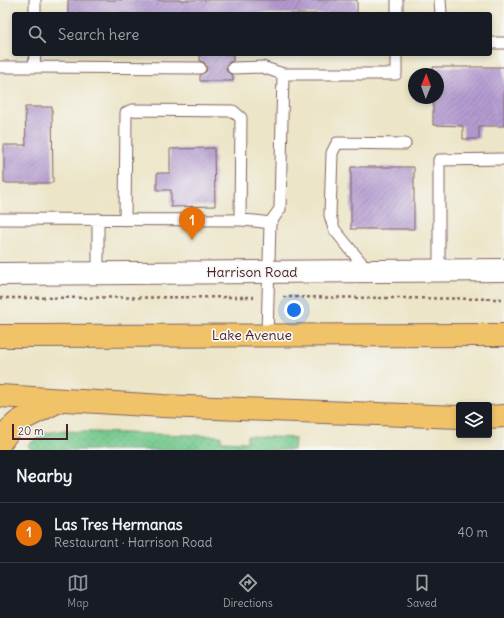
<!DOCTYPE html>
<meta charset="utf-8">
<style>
body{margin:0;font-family:Delius,sans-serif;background:#242831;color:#f1f3f6}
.controls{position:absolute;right:12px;bottom:12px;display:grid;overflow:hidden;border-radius:4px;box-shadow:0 2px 6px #0003}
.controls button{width:36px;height:36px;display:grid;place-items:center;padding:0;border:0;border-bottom:1px solid #363941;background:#171b24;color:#f1f3f6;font:20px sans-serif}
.compass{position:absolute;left:408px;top:68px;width:36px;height:36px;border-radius:50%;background:#171b24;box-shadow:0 2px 6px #0003;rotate:1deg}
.scale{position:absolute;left:12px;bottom:10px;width:56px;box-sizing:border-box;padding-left:4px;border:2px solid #4a1f2b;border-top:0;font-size:11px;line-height:14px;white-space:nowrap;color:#4a1f2b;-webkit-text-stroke:3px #f6f6f2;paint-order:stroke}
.you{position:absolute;left:294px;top:310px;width:14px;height:14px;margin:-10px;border:3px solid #fff;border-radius:50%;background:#1a73e8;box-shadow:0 0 0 6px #1a73e833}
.badge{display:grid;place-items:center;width:26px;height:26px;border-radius:50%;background:#8c9099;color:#fff;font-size:13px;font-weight:700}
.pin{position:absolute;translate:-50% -33px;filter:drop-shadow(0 1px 2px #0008)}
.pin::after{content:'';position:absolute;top:21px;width:14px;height:12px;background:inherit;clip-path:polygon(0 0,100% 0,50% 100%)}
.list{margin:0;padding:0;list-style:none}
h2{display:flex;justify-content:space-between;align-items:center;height:52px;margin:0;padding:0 16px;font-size:17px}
h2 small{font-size:13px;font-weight:400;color:#9ea1a6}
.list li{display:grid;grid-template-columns:26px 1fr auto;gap:12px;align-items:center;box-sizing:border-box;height:60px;padding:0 16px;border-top:1px solid #363941}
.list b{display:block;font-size:15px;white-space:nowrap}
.list p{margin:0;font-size:13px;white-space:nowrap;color:#9ea1a6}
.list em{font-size:13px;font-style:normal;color:#9ea1a6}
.icon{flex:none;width:22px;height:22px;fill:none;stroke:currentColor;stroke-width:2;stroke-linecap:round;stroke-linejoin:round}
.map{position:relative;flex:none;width:504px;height:450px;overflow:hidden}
.search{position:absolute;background:#171b24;box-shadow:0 2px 6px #0003;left:12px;right:12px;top:12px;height:44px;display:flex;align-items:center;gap:10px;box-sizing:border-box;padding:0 14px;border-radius:4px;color:#9ea1a6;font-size:15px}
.sheet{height:112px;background:#171b24}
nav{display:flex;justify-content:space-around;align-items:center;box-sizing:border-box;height:56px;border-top:1px solid #363941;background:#171b24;font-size:11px;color:#9ea1a6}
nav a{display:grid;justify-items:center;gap:2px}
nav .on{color:#8c9099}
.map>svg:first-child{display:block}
</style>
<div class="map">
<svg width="504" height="450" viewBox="0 0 504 450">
<defs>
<pattern id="grass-dots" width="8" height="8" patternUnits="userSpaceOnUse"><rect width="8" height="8" fill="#74c98d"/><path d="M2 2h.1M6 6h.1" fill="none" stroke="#66ac7a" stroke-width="1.8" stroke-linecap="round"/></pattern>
<pattern id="building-hatch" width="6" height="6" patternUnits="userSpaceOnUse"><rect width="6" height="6" fill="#b39bd0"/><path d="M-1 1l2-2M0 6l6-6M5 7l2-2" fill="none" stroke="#947ea9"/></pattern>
</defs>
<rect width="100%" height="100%" fill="#f6f6f2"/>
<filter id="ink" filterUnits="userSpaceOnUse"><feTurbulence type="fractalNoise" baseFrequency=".025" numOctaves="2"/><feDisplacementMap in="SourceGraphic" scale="8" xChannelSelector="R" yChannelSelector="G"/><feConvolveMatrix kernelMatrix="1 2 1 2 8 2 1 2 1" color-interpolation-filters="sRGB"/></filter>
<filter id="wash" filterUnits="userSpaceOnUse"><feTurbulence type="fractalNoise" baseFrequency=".012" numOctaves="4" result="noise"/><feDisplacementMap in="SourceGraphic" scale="16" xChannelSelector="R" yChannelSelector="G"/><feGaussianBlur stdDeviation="0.9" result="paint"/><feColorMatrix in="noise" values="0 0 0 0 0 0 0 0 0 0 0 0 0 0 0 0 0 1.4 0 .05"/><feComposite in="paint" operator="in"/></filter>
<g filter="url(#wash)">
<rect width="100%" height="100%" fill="#ece5c7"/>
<path fill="url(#grass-dots)" stroke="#5f745c" d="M 61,431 L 221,436 L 221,441 L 247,442 L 247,436 L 295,438 L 294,450 L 31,450 L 28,445 L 44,433 Z"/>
<g id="blocks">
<path fill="url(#building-hatch)" d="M 68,0 L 357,0 L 357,14 L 68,14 Z
M 200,54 L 233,54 L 233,61 L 229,62 L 226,68 L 227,72 L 233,75 L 233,81 L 200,81 L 200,75 L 206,72 L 207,68 L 204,62 L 200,61 Z
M 433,67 L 504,67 L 504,126 L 479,126 L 479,139 L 463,139 L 463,126 L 433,125 L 433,98 L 438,98 L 438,74 L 433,74 Z
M 25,107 L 52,107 L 53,183 L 4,183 L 4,145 L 26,145 Z
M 214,148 L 215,206 L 171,207 L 171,190 L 157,190 L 157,173 L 170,173 L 170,149 Z
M 351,167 L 414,167 L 414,229 L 351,229 Z"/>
</g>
</g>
<g filter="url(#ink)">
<use href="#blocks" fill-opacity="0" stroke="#836462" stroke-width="1"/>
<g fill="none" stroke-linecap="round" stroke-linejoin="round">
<defs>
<path id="service" d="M 440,0 L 441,14
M 35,14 L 35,0
M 397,14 L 397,0
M 490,43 L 504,43
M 35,54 L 34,67 L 200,68
M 0,67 L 34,67
M 233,68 L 262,67 L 283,74
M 0,219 L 240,220 L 255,221 L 270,223
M 98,219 L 98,273
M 125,220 L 126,113 L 132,110 L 233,111 L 241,118 L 240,220
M 368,271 L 334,229 L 330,215 L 332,153 L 337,143 L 405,144
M 439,271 L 439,160 L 504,159
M 267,335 L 270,223 L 280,209 L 283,74 L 396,74 L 396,54"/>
<path id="minor" d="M 0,274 L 504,270"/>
<path id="primary" d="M 0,336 L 504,335
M 0,396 L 163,406 L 459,417
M 489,417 L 504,416
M 0,443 L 10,429 L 19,421 L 61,400"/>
</defs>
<use href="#service" stroke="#836462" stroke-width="13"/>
<use href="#minor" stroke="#836462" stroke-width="24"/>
<use href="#primary" stroke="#836462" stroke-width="24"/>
<path stroke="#836462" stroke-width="2.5" stroke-dasharray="3 3" stroke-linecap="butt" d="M 283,297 L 504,299
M 0,298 L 254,297"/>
<use href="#service" stroke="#fff" stroke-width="11"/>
<use href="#minor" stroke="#fff" stroke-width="22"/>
<use href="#primary" stroke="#f0c369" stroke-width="22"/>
</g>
</g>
<g text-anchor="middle" stroke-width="3.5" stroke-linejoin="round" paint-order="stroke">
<g font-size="14" fill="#4a1f2b" stroke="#f6f6f2">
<text x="252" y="277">Harrison Road</text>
<text x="252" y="340">Lake Avenue</text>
</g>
</g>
</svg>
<div class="controls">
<button><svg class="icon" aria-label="layers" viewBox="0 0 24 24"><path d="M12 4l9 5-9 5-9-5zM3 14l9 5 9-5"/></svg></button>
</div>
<svg class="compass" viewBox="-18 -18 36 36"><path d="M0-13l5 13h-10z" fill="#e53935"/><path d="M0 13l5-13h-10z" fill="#9ea1a6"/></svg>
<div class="scale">20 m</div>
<div class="you"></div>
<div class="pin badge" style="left:192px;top:240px;background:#e8710a">1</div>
<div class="search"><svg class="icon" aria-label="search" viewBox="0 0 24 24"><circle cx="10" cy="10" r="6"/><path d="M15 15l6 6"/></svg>Search here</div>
</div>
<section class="sheet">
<h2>Nearby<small></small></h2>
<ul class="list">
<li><span class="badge" style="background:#e8710a">1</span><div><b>Las Tres Hermanas</b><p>Restaurant · Harrison Road</p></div><em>40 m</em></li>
</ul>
</section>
<nav>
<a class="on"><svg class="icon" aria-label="map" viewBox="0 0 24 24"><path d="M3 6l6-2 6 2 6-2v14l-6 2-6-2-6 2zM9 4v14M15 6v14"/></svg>Map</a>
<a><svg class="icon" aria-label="directions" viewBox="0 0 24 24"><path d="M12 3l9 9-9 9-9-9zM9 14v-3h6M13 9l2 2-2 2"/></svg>Directions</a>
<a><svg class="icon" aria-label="saved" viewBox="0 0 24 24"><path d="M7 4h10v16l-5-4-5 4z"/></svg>Saved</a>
</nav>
